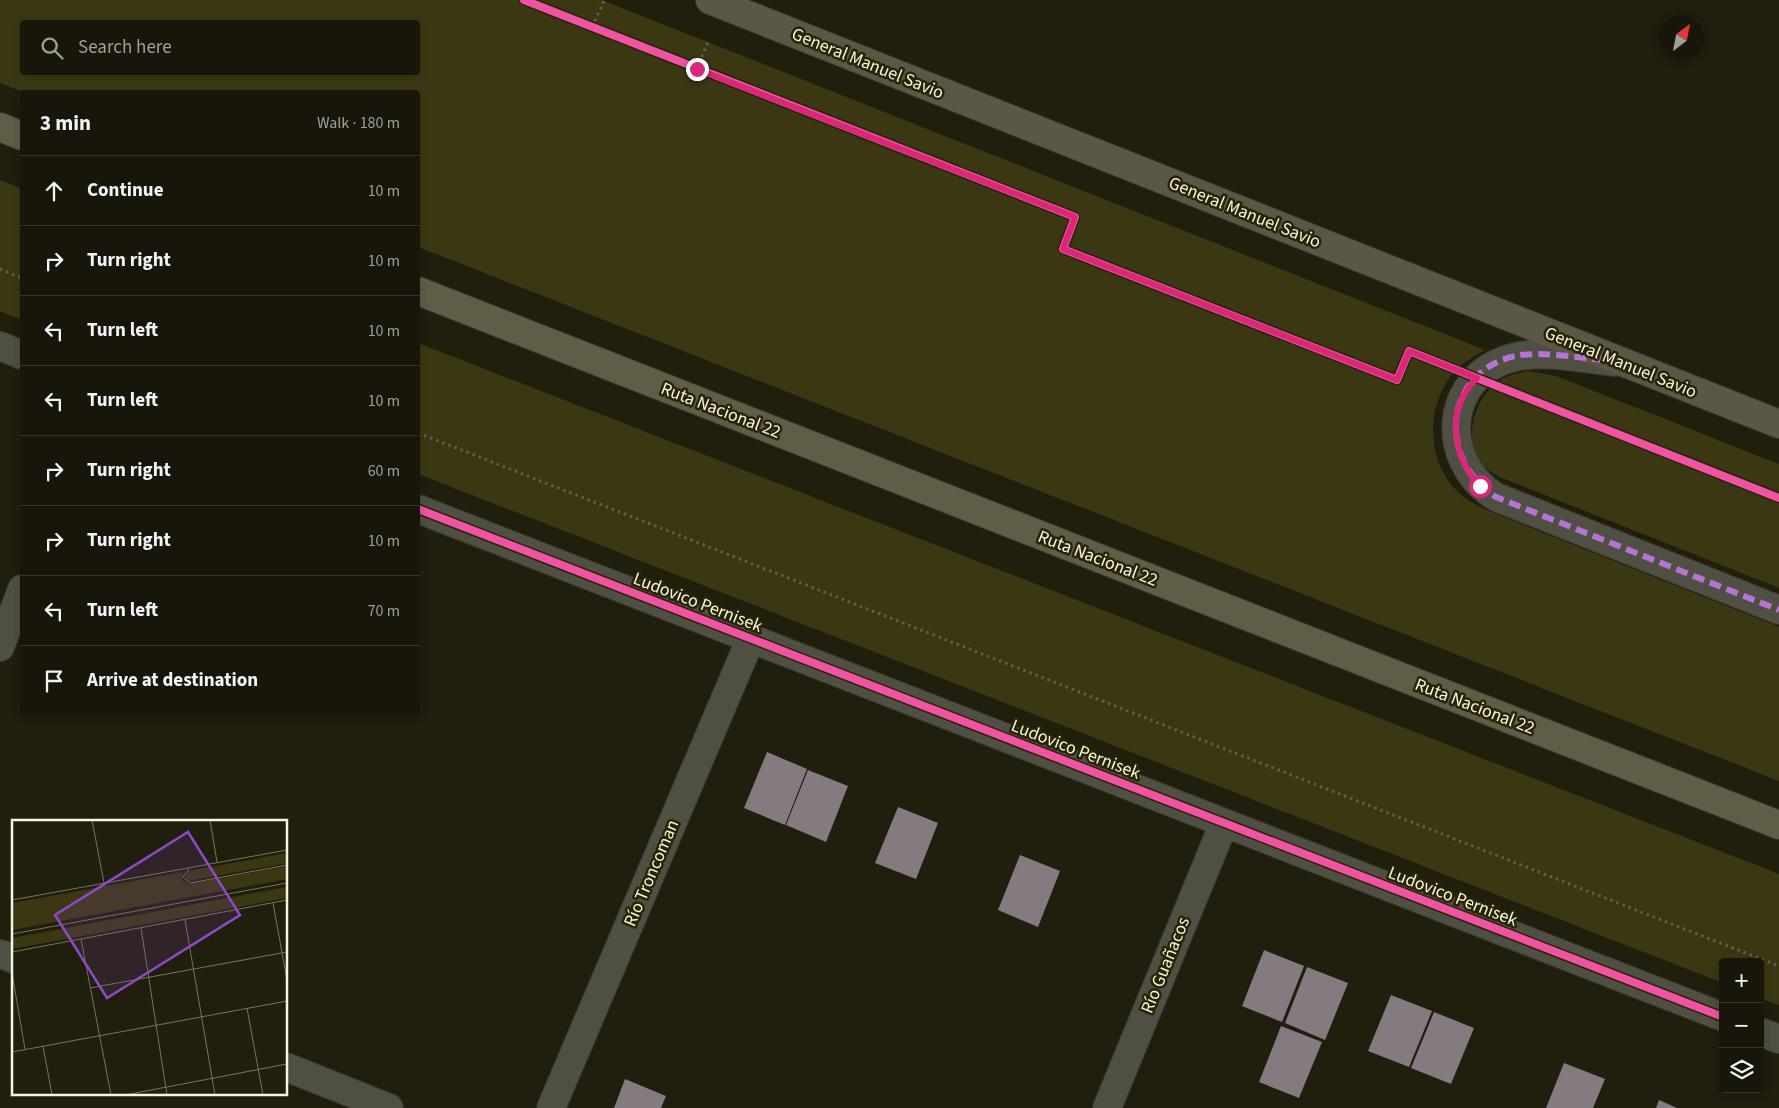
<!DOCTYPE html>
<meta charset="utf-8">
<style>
body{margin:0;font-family:"Source Sans 3",sans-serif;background:#211f13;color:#f1f3f6}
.controls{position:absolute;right:15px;bottom:15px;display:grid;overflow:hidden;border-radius:5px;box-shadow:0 2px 8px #0003}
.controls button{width:45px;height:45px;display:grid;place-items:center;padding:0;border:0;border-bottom:1px solid #36352b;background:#18160a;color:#f1f3f6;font:25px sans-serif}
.compass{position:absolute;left:1659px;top:15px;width:45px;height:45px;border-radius:50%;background:#18160a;box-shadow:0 2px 8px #0003;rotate:32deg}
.stop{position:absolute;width:15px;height:15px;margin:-11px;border:4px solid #db2777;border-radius:50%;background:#fff}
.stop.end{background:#db2777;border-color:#fff;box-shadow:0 1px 5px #0008}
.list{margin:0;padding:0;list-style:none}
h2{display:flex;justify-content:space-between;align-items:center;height:65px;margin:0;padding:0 20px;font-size:21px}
h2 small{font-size:16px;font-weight:400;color:#9f9f9c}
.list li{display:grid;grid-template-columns:32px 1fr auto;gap:15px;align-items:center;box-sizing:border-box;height:70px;padding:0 20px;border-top:1px solid #36352b}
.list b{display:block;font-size:19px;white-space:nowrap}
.list em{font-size:16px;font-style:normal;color:#9f9f9c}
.icon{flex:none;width:28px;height:28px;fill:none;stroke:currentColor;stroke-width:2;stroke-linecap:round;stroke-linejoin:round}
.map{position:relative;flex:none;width:1779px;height:1108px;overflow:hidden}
.search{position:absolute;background:#18160a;box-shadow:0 2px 8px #0003;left:20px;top:20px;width:400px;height:55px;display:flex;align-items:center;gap:12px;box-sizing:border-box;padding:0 18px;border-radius:5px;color:#9f9f9c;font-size:19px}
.panel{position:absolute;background:#18160a;box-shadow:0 2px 8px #0003;left:20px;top:90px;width:400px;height:625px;border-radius:5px}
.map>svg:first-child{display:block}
</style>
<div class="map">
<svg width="1779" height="1108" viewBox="0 0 1779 1108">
<rect width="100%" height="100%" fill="#201e0d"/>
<path fill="#3c3713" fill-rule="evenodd" d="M 0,0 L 602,0 L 1485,350 C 1475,356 1464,362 1456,370 C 1425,403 1425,461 1459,493 C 1468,501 1479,506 1489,511 L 1779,627 L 1779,781 L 418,247 L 418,92 L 24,92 L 0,83 ZM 22,22 L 418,22 L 418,72 L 22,72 Z
M 0,180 L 22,189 L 22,320 L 0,311 Z
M 418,343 L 1779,874 L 1779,1005 L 1760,998 L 1760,962 L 1723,962 L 1723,983 L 418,474 Z
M 1528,371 L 1556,376 L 1779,464 L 1779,588 L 1502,478 C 1494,474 1486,470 1480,462 C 1463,436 1475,395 1502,379 C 1510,375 1519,373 1528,371 Z"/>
<path fill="#847a7f" d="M 767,752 L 807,769 L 785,825 L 744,808 Z
M 808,770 L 848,786 L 826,842 L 786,825 Z
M 898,807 L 938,823 L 916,879 L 875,863 Z
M 1020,855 L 1060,871 L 1038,927 L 998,910 Z
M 1264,950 L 1304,966 L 1282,1022 L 1242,1006 Z
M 1307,967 L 1348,983 L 1325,1040 L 1285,1023 Z
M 1391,995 L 1432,1011 L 1409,1067 L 1368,1051 Z
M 1434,1012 L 1474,1028 L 1451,1084 L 1411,1068 Z
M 1281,1026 L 1322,1042 L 1299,1098 L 1259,1082 Z
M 1564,1063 L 1605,1079 L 1593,1108 L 1546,1108 Z
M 625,1079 L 666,1096 L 661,1108 L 614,1108 Z
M 1659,1100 L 1677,1108 L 1656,1108 Z"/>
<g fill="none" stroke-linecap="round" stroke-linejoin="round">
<defs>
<path id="minor" d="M 0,346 L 22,355
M 1614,362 C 1585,359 1543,350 1515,357 C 1444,374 1437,460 1496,497 L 1779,610
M 418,509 L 1723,1017
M 0,647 L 22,589
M 0,954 L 14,959
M 1760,1032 L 1779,1039
M 286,1067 L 389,1108
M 551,1108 L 751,638
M 1107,1108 L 1224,823"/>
<path id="major" d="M 710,0 L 1779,424"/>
<path id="highway" d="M 0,127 L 22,136
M 418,291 L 1779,825"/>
</defs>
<use href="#minor" stroke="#38372c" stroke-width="30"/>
<use href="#major" stroke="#38372c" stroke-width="30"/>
<use href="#highway" stroke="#38372c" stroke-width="30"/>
<path stroke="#5f5e52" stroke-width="3" stroke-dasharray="2.5 4" stroke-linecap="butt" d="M 592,27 L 604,1
M 697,69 L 708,42
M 0,269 L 22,278
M 418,433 L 1779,966"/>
<use href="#minor" stroke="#504f43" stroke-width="28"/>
<use href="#major" stroke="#595745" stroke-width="28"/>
<use href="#highway" stroke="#5f5c47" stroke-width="28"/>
<path stroke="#b673d3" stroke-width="6" stroke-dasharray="12 6" stroke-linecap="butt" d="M 1622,362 C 1593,360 1543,350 1515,356 C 1444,372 1436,459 1496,497 L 1779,610"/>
<defs>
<path id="cycleway" d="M 524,0 L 1075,217 L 1063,249 L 1397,380 L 1409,351 L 1779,498
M 418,509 L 1723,1017"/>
</defs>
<use href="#cycleway" stroke="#282405" stroke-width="11"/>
<use href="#cycleway" stroke="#f153a3" stroke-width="8"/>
</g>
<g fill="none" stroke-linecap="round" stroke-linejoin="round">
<path stroke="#db2777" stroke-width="6" d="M 697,69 L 1075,217 L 1063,249 L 1397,380 L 1409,351 L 1477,378 C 1445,409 1452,456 1480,486"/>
</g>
<g text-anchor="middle" stroke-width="5" stroke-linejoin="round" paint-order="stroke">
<g font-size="18" fill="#f6f4e2" stroke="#282405">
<text transform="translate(868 63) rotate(22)" y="6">General Manuel Savio</text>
<text transform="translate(1245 212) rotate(22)" y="6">General Manuel Savio</text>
<text transform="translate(1621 362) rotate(22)" y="6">General Manuel Savio</text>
<text transform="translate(721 410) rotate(21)" y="6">Ruta Nacional 22</text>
<text transform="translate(1098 558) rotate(21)" y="6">Ruta Nacional 22</text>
<text transform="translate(698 602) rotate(21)" y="6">Ludovico Pernisek</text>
<text transform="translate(1475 706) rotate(21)" y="6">Ruta Nacional 22</text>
<text transform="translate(1076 749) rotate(21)" y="6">Ludovico Pernisek</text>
<text transform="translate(651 873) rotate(-67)" y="6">Río Troncoman</text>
<text transform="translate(1453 896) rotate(21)" y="6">Ludovico Pernisek</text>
<text transform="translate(1165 965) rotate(-68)" y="6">Río Guañacos</text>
</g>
</g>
<g transform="translate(12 820)">
<rect width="275" height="275" fill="#201e0d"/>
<path d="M 275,33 L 275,43 L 176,61 L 173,56 L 176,51 ZM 275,46 L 275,59 L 0,110 L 0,83 L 171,52 L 170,60 L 177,64 ZM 275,67 L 275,78 L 0,129 L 0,118 Z" fill="#3c3713"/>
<path fill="none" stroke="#767462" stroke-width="1" d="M 80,0 L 92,63M 198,0 L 205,42M 177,49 L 171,57 L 178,63 L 275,45M 0,80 L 275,30M 261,83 L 275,160M 173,100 L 203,275M 129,108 L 155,275M 0,114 L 275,63M 69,119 L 99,275M 0,132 L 275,80M 0,153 L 13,229M 78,168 L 275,132M 235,188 L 251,275M 31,226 L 40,275M 0,232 L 275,181M 113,275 L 275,244"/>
<path fill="#8d4ac4" fill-opacity="0.15" stroke="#8d4ac4" stroke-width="2.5" d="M 176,12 L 228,95 L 95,178 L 43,95 Z"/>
<rect width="275" height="275" fill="none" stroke="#f6f4e2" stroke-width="2.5"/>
</g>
</svg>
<div class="controls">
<button>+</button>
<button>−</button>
<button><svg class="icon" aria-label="layers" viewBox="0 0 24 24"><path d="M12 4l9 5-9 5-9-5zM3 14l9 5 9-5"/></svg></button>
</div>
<svg class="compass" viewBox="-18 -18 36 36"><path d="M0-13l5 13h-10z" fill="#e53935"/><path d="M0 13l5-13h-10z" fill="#9f9f9c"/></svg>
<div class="stop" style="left:1480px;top:486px"></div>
<div class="stop end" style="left:697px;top:69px"></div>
<div class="search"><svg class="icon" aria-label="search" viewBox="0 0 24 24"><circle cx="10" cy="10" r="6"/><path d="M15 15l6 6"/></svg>Search here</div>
<section class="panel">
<h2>3 min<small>Walk · 180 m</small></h2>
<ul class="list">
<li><svg class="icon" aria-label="ahead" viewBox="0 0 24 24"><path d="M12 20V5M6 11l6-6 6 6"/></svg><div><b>Continue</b></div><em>10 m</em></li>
<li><svg class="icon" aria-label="right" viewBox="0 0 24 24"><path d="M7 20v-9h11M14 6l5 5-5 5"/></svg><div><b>Turn right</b></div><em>10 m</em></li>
<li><svg class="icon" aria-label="left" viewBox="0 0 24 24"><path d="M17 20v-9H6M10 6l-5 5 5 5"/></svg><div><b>Turn left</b></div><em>10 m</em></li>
<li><svg class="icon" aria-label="left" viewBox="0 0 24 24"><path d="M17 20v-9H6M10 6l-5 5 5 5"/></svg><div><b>Turn left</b></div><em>10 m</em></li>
<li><svg class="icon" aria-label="right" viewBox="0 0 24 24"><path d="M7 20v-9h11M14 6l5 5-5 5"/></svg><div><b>Turn right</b></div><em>60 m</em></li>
<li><svg class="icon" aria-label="right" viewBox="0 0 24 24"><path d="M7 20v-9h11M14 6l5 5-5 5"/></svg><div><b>Turn right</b></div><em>10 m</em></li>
<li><svg class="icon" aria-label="left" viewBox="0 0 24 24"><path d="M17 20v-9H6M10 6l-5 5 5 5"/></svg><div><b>Turn left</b></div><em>70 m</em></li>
<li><svg class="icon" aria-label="arrive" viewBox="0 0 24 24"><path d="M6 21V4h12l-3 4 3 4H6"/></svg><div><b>Arrive at destination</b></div></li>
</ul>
</section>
</div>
